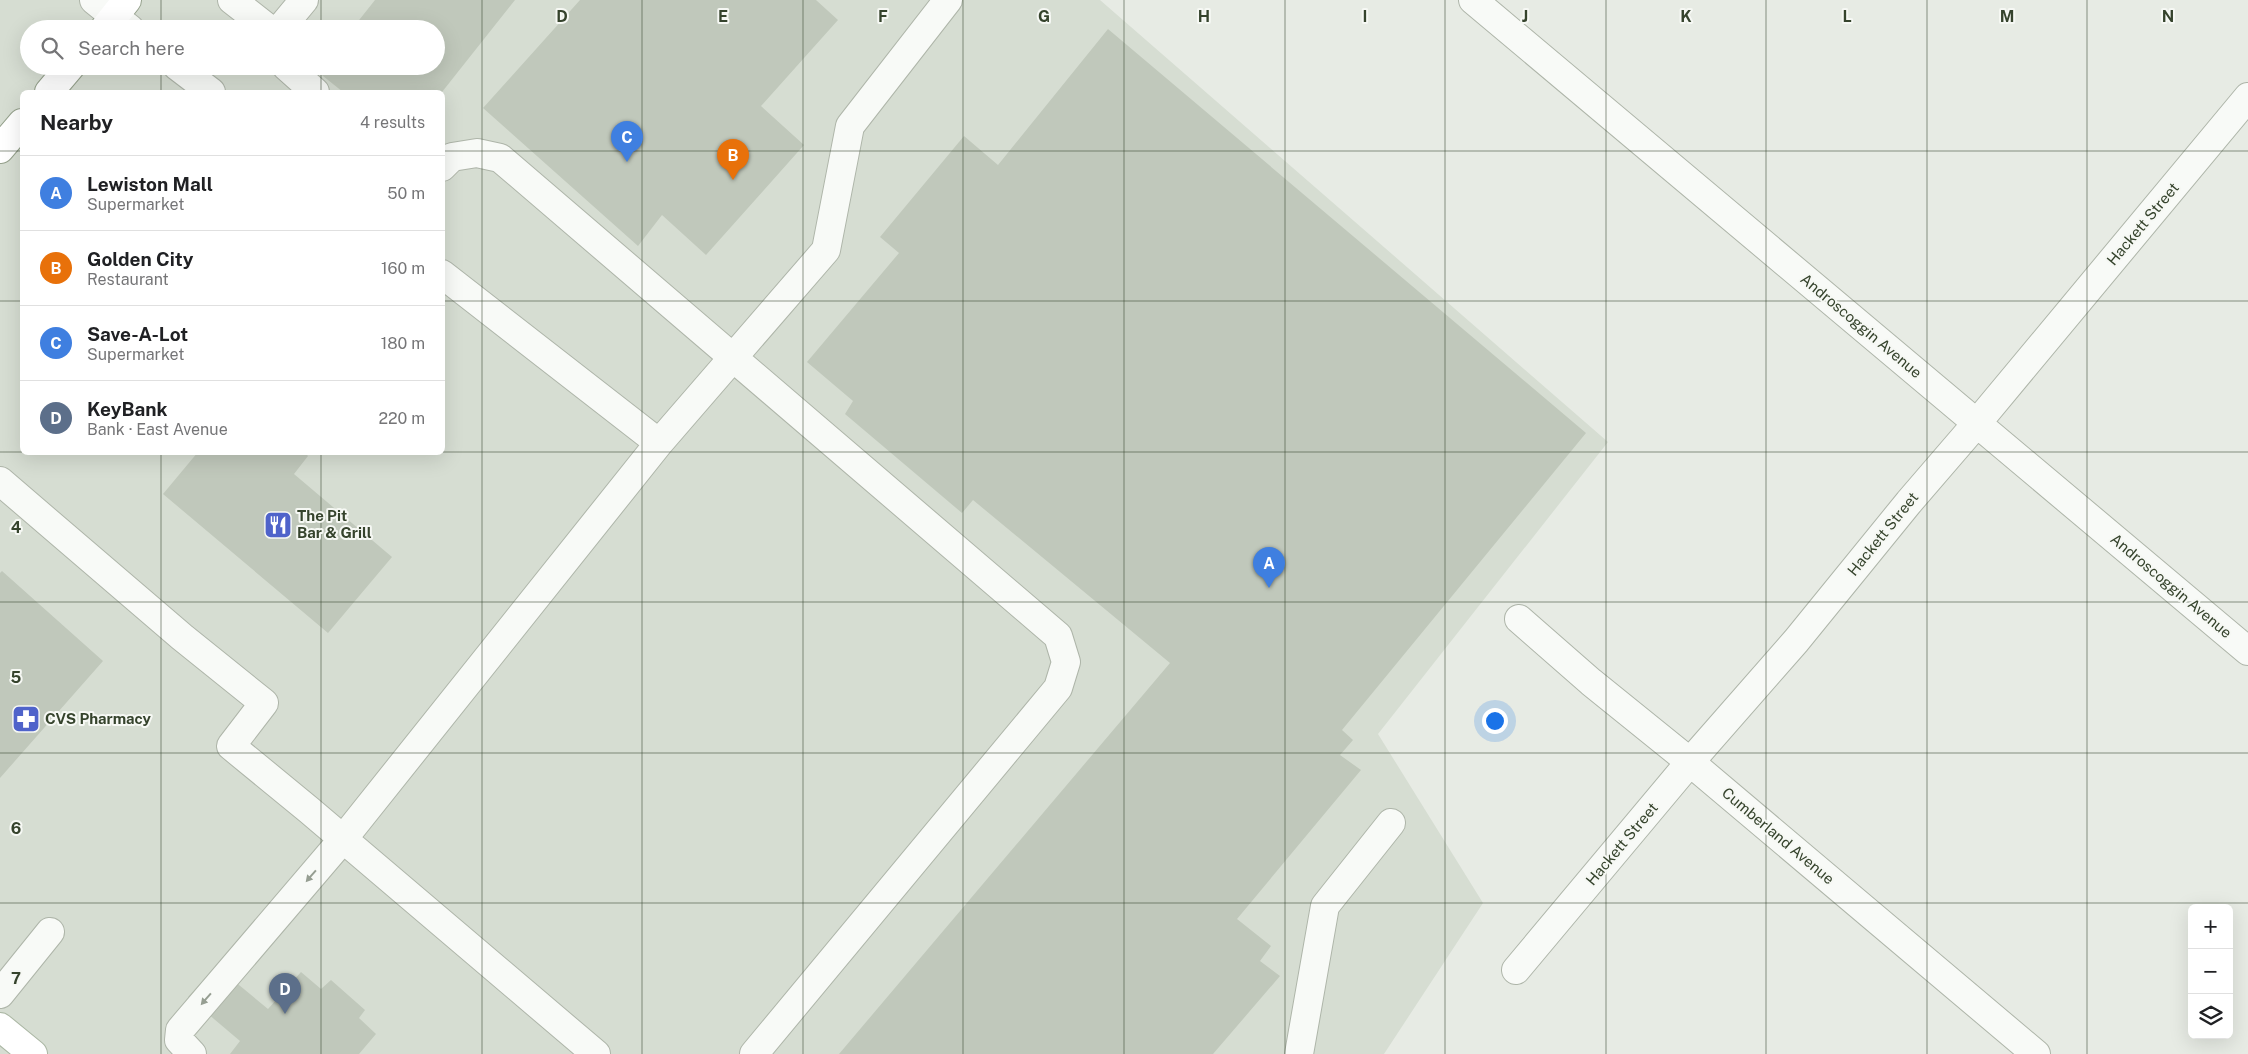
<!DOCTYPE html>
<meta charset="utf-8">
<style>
body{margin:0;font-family:"Public Sans",sans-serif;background:#f2f2f2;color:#202124}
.controls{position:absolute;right:15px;bottom:15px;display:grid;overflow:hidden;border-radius:8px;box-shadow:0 5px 20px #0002}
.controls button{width:45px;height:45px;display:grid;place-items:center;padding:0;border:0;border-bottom:1px solid #e0e0e0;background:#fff;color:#202124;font:25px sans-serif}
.you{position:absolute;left:1494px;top:720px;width:18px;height:18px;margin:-12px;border:4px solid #fff;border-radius:50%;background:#1a73e8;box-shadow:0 0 0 8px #1a73e833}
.badge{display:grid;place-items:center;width:32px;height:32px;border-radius:50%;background:#111827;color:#fff;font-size:16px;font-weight:700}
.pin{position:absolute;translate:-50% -41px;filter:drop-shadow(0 1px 2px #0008)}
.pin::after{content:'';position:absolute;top:26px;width:18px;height:15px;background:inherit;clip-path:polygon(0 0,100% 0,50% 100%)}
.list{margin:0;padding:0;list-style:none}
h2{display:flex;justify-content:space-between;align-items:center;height:65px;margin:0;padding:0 20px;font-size:21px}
h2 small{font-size:16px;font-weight:400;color:#757577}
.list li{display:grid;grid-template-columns:32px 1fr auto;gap:15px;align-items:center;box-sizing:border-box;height:75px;padding:0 20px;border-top:1px solid #e0e0e0}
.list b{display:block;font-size:19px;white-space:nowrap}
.list p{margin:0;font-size:16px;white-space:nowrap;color:#757577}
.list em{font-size:16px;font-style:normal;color:#757577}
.icon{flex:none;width:28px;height:28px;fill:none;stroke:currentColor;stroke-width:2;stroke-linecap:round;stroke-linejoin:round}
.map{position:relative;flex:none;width:2248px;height:1054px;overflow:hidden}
.search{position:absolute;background:#fff;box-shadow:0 5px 20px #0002;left:20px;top:20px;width:425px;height:55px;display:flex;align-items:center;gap:12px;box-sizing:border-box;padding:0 18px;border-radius:28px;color:#757577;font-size:19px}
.panel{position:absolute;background:#fff;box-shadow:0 5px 20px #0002;left:20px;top:90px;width:425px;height:365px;border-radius:8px}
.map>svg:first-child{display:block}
</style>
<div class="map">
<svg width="2248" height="1054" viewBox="0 0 2248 1054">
<rect width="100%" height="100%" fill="#e7ebe4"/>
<path fill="#d6ddd2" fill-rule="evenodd" d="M 0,0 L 1100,0 L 1608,442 L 1378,734 L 1483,903 L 1384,1054 L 0,1054 ZM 29,29 L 436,29 L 436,66 L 29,66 ZM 22,92 L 442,92 L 442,452 L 22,452 Z"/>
<path fill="#c0c8bb" d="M 375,0 L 515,0 L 442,92 L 343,92 L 318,72 L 322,66 L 436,66 L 436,29 L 352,29 Z
M 580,0 L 816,0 L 838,20 L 761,106 L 804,145 L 706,255 L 662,215 L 638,246 L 483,108 Z
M 1108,29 L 1586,433 L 1342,730 L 1353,740 L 1340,755 L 1361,770 L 1237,919 L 1271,946 L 1260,961 L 1280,976 L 1213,1054 L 839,1054 L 1170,663 L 973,500 L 962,513 L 845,414 L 853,401 L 807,362 L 899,253 L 880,237 L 964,136 L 998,165 Z
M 198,452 L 304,452 L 308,456 L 294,474 L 392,557 L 328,633 L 163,494 Z
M 2,571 L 103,661 L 0,778 L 0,573 Z
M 216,966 L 268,1009 L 301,972 L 321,989 L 331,980 L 365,1010 L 359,1018 L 376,1034 L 359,1054 L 230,1054 L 240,1041 L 188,997 Z"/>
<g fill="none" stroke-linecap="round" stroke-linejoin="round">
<defs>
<path id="minor" d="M 94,0 L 130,29
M 232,0 L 269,29
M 1473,0 L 2248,651
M 280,29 L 304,0
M 177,66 L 211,92
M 286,66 L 315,92
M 442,167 L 452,157 L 477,153 L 500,158 L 1058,636 L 1066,662 L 1058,688 L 754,1054
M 442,274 L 659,443 L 826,250 L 850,126 L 948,0
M 0,481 L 182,637 L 264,703 L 231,746 L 309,810 L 596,1054
M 1519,619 L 1591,682 L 1690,762 L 2036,1054
M 1516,970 L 1690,762 L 1796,641 L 1909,502 L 1977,423 L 2248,97
M 0,994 L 50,932
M 192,1054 L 179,1040 L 180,1030 L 343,839 L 659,443
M 1299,1054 L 1325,906 L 1391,823"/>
<path id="major" d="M 0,1027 L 33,1054"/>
<path id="highway" d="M 104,29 L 127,0
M 49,92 L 71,66
M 0,149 L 22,123"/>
</defs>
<use href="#minor" stroke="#aeb5a9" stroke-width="30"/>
<use href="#major" stroke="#abb7a4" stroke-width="30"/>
<use href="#highway" stroke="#95a18c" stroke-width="30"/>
<use href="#minor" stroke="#f8faf7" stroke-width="28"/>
<use href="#major" stroke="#fff" stroke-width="28"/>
<use href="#highway" stroke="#fff" stroke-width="28"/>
</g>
<defs><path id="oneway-solid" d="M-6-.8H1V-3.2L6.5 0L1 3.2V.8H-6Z" transform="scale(1.25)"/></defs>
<g fill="#969e92">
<use href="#oneway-solid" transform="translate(311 876) rotate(131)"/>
<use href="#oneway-solid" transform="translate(206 999) rotate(131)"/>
</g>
<path fill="none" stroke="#35432c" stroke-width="1" stroke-opacity="0.55" d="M 161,0 L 161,29M 321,0 L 321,29M 482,0 L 482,1054M 642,0 L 642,1054M 803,0 L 803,1054M 963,0 L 963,1054M 1124,0 L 1124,1054M 1285,0 L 1285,1054M 1445,0 L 1445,1054M 1606,0 L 1606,1054M 1766,0 L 1766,1054M 1927,0 L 1927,1054M 2087,0 L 2087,1054M 161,66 L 161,92M 321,66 L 321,92M 0,151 L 22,151M 442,151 L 2248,151M 0,301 L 22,301M 442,301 L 2248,301M 0,452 L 22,452M 161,452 L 161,1054M 321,452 L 321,1054M 442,452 L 2248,452M 0,602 L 2248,602M 0,753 L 2248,753M 0,903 L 2248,903"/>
<defs>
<symbol id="restaurant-square" viewBox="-11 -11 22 22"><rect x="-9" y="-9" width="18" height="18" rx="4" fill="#4f63ca" stroke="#f6f8f4"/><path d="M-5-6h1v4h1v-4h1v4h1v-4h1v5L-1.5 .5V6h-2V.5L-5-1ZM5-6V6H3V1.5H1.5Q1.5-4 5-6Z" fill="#fff"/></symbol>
<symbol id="pharmacy-square" viewBox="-11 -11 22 22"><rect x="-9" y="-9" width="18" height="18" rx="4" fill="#4f63ca" stroke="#f6f8f4"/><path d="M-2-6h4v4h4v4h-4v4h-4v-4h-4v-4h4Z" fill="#fff"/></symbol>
</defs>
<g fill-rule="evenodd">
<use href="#restaurant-square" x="262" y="509" width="32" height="32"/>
<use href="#pharmacy-square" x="10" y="703" width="32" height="32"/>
</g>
<g text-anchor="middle" stroke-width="4" stroke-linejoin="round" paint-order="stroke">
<g font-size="15" fill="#35432c" stroke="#f6f8f4">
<text transform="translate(2143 224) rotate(-50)" y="5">Hackett Street</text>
<text transform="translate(1861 326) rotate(40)" y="5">Androscoggin Avenue</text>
<text transform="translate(1883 534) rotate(-51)" y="5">Hackett Street</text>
<text transform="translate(2171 586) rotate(40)" y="5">Androscoggin Avenue</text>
<text transform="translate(1778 836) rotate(40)" y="5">Cumberland Avenue</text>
<text transform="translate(1622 844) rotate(-50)" y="5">Hackett Street</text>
</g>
<g font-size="15" font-weight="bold" fill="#35432c" stroke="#f6f8f4" text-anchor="start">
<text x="297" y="521">The Pit<tspan x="297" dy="17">Bar &amp; Grill</tspan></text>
<text x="45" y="724">CVS Pharmacy</text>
</g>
</g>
<g font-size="16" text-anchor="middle" font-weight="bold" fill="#35432c" stroke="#f6f8f4" stroke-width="4" stroke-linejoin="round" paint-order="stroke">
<text x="562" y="22">D</text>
<text x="723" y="22">E</text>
<text x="883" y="22">F</text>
<text x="1044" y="22">G</text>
<text x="1204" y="22">H</text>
<text x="1365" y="22">I</text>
<text x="1525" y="22">J</text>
<text x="1686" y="22">K</text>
<text x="1847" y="22">L</text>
<text x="2007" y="22">M</text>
<text x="2168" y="22">N</text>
<text x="16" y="533">4</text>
<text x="16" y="683">5</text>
<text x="16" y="834">6</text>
<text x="16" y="984">7</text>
</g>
</svg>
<div class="controls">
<button>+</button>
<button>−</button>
<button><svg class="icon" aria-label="layers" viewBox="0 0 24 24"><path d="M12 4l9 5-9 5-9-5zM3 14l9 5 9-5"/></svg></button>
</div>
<div class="you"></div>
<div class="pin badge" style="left:1269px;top:588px;background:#3f7fe0">A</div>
<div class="pin badge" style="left:733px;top:180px;background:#e8710a">B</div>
<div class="pin badge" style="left:627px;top:162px;background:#3f7fe0">C</div>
<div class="pin badge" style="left:285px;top:1014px;background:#5c6f8a">D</div>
<div class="search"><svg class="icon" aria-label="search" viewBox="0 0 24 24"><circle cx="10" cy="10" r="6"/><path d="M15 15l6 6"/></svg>Search here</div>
<section class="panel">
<h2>Nearby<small>4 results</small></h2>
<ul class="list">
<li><span class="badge" style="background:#3f7fe0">A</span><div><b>Lewiston Mall</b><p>Supermarket</p></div><em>50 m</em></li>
<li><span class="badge" style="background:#e8710a">B</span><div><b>Golden City</b><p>Restaurant</p></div><em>160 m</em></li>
<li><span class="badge" style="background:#3f7fe0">C</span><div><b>Save-A-Lot</b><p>Supermarket</p></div><em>180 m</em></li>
<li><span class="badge" style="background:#5c6f8a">D</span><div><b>KeyBank</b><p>Bank · East Avenue</p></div><em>220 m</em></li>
</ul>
</section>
</div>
